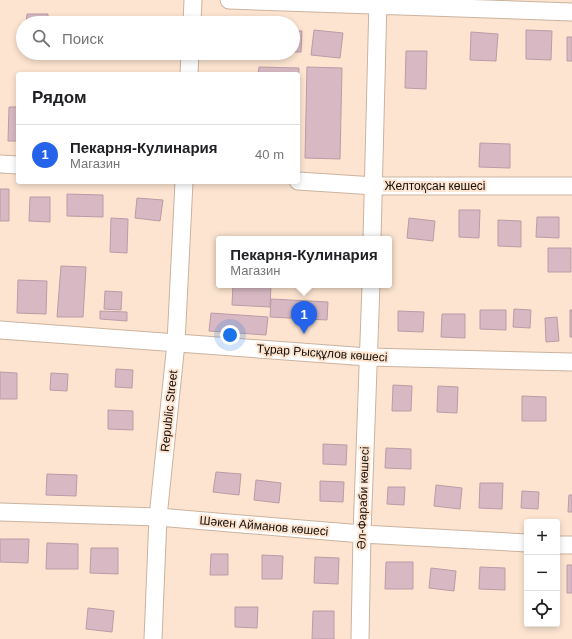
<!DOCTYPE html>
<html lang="ru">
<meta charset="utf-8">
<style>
body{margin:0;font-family:Arial,sans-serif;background:#f2f2f2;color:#202124}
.controls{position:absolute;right:12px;bottom:12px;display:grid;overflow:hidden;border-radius:4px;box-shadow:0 2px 6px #0003}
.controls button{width:36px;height:36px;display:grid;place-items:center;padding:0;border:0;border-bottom:1px solid #e0e0e0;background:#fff;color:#202124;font:20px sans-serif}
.you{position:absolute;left:230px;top:335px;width:14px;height:14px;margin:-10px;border:3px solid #fff;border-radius:50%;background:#1a73e8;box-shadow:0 0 0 6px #1a73e833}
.badge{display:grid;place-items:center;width:26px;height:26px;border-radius:50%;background:#2563eb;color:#fff;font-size:13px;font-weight:700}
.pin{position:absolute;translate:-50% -33px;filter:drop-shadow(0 1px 2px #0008)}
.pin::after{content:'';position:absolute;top:21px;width:14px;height:12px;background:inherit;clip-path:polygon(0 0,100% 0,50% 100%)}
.popup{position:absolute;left:216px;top:236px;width:176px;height:52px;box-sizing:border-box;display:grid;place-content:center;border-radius:4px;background:#fff;filter:drop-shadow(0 1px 3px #0005);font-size:13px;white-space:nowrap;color:#757577}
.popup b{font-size:15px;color:#202124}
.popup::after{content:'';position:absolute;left:50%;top:100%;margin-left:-8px;border:8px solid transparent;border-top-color:#fff}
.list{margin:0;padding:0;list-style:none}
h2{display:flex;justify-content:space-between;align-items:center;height:52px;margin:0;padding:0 16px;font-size:17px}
h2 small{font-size:13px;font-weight:400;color:#757577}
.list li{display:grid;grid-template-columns:26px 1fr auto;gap:12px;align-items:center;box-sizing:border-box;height:60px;padding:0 16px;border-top:1px solid #e0e0e0}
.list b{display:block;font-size:15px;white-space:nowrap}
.list p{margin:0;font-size:13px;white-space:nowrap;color:#757577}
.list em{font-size:13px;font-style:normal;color:#757577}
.icon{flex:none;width:22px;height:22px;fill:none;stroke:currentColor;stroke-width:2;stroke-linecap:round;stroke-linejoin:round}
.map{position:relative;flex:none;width:572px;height:639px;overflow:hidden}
.search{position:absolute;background:#fff;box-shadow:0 2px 6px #0003;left:16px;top:16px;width:284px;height:44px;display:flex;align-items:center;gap:10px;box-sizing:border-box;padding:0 14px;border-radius:22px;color:#757577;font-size:15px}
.panel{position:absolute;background:#fff;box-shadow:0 2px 6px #0003;left:16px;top:72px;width:284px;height:112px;border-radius:4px}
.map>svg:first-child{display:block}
</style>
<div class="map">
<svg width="572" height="639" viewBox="0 0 572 639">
<rect width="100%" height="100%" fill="#fce4d0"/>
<path fill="#d8b9c3" stroke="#ba9ca6" d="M 27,14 L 48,14 L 48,23 L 26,23 Z
M 80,17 L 100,18 L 100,23 L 80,23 Z
M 130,18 L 155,19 L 155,23 L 129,23 Z
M 314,30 L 343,33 L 340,58 L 311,55 Z
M 526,30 L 552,31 L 551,60 L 526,59 Z
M 293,31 L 302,31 L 301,52 L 293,52 Z
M 471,32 L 498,34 L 496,61 L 470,60 Z
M 567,37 L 572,37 L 572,61 L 567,61 Z
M 406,51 L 427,51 L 426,89 L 405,88 Z
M 25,53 L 47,53 L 47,55 L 25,55 Z
M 259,67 L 299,68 L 298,93 L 298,74 L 258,74 Z
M 307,67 L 342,68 L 340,159 L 305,158 Z
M 9,107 L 18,107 L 18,141 L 8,141 Z
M 480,143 L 510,144 L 510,168 L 479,167 Z
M 0,189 L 9,189 L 9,221 L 0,221 Z
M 67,194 L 103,195 L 103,217 L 67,216 Z
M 30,197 L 50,197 L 50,222 L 29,221 Z
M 137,198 L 163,200 L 160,221 L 135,218 Z
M 459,210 L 480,210 L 479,238 L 459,237 Z
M 537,217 L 559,217 L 559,238 L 536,237 Z
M 111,218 L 128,219 L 127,253 L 110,252 Z
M 409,218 L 435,221 L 433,241 L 407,238 Z
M 498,220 L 521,221 L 521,247 L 498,246 Z
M 548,248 L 571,248 L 571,272 L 548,272 Z
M 61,266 L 86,267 L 83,317 L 57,317 Z
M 18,280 L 47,281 L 46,314 L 17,313 Z
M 233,285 L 271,285 L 270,307 L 232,305 Z
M 105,291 L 122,292 L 121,310 L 104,309 Z
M 271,299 L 328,302 L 327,320 L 270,317 Z
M 514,309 L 531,310 L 530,328 L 513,327 Z
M 480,310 L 506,310 L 506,330 L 480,329 Z
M 570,310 L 572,310 L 572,337 L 570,337 Z
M 100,311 L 127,312 L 127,321 L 100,319 Z
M 398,311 L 424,312 L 423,332 L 398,331 Z
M 211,313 L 268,317 L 266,335 L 209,331 Z
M 442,314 L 465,314 L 465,338 L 441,337 Z
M 557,317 L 559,341 L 546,342 L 545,318 Z
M 116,369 L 133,370 L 132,388 L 115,387 Z
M 0,372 L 17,373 L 17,399 L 0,399 Z
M 51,373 L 68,374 L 67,391 L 50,390 Z
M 393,385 L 412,386 L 411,411 L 392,411 Z
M 438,386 L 458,387 L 457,413 L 437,412 Z
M 522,396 L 546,397 L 546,421 L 522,421 Z
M 108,410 L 133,411 L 133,430 L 108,429 Z
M 323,444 L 347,445 L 346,465 L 323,464 Z
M 386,448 L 411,449 L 411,469 L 385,468 Z
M 216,472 L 241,474 L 239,495 L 213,492 Z
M 47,474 L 77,475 L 76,496 L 46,495 Z
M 256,480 L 281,483 L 279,503 L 254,500 Z
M 320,481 L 344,482 L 343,502 L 320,501 Z
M 480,483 L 503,483 L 502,509 L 479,508 Z
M 436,485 L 462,488 L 460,509 L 434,506 Z
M 388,487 L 405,487 L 404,505 L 387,504 Z
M 522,491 L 539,492 L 538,509 L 521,508 Z
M 569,495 L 572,495 L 572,512 L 568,512 Z
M 0,539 L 29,539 L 28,563 L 0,562 Z
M 47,543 L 78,544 L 78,569 L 46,569 Z
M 91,548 L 118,548 L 118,574 L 90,573 Z
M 211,554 L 228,554 L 228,575 L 210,575 Z
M 262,555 L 283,556 L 282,579 L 262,579 Z
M 315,557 L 339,558 L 338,584 L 314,583 Z
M 386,562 L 413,562 L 413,589 L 385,589 Z
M 567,565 L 572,565 L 572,593 L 567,593 Z
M 480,567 L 505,568 L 505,590 L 479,589 Z
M 431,568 L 456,571 L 454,591 L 429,588 Z
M 235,607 L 258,607 L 257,628 L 235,627 Z
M 88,608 L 114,611 L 112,632 L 86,629 Z
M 313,611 L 334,611 L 334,639 L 312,639 Z"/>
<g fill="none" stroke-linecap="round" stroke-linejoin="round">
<defs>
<path id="minor" d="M 229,0 L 572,12
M 192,23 L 193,0
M 189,74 L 190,53
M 0,164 L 18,165
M 298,181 L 375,186 L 572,186
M 372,239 L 378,0
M 0,330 L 368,357 L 572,362
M 0,512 L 158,517 L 362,534 L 527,543
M 557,545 L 572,545
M 153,639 L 158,517 L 176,343 L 184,182
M 360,639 L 362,534 L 371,285"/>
</defs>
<use href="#minor" stroke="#cab39f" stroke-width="19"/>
<use href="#minor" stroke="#fff" stroke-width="17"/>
</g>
<g text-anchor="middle" stroke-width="4" stroke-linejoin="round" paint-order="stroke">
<g font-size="12" fill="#140c06" stroke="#fce4d0">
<text x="435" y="190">Желтоқсан көшесі</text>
<text transform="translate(322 353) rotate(4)" y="4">Тұрар Рысқұлов көшесі</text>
<text transform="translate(169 411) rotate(-84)" y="4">Republic Street</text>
<text transform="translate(363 498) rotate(-88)" y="4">Әл-Фараби көшесі</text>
<text transform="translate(264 526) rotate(5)" y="4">Шәкен Айманов көшесі</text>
</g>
</g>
</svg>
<div class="controls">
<button>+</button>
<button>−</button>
<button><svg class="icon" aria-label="locate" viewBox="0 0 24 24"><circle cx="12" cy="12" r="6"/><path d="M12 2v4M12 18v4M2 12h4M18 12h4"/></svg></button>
</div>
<div class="you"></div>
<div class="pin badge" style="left:304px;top:334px">1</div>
<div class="popup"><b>Пекарня-Кулинария</b>Магазин</div>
<div class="search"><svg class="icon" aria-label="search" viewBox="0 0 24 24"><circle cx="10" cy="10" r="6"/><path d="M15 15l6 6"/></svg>Поиск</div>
<section class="panel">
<h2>Рядом<small></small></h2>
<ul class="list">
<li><span class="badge">1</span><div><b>Пекарня-Кулинария</b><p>Магазин</p></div><em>40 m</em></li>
</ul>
</section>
</div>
